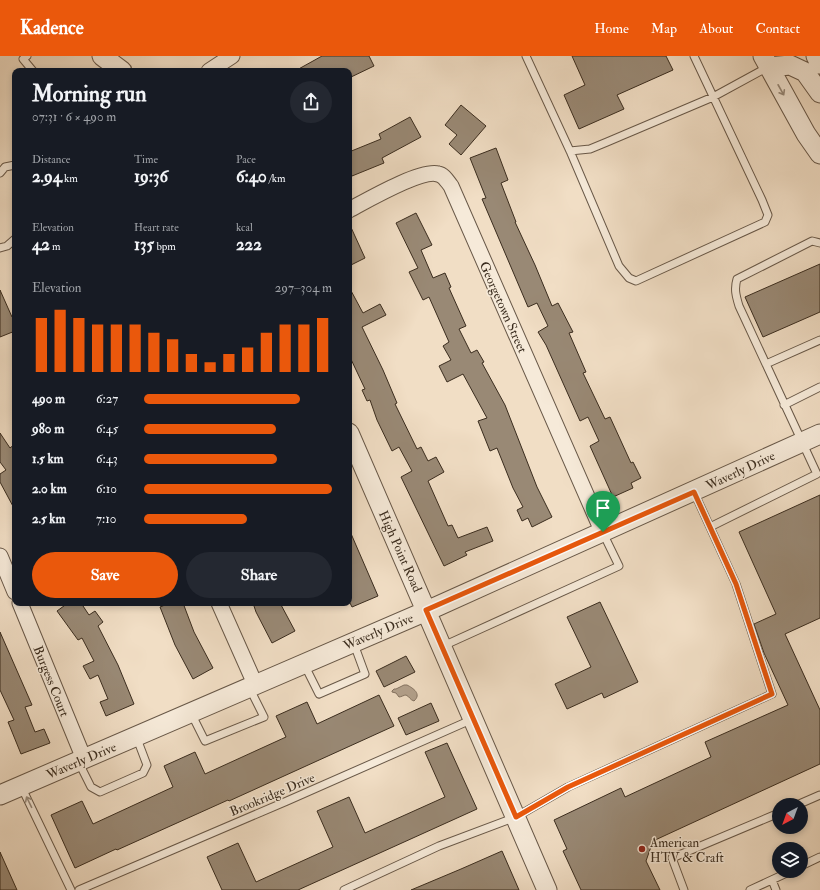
<!DOCTYPE html>
<meta charset="utf-8">
<style>
:root{--surface:#171b24;--page:#242831;--text:#f1f3f6;--muted:#9ea1a6;--accent:#ea580c}
body{margin:0;font-family:"IM FELL Double Pica",serif;background:var(--page);color:var(--text);height:100vh;display:flex;flex-direction:column;font-size:15px;white-space:nowrap}
*{box-sizing:border-box;margin:0}
p{font-size:13px;color:var(--muted)}
.icon{flex:none;width:22px;height:22px;fill:none;stroke:currentColor;stroke-width:2;stroke-linecap:round;stroke-linejoin:round}
.map{position:relative;flex:1;overflow:hidden}
.drawer{position:absolute;left:12px;top:12px;width:340px;height:538px;display:flex;flex-direction:column;background:var(--surface);border-radius:8px;box-shadow:0 2px 6px #0003}
.drawer>*{flex:none}
.needle{width:26px;rotate:221deg}
.controls{position:absolute;left:772px;top:742px;display:grid;gap:8px}
.controls a{display:grid;place-items:center;width:36px;height:36px;border-radius:50%;background:var(--surface);box-shadow:0 2px 6px #0003;font-size:20px}
.pin{position:absolute;display:grid;place-items:center;width:34px;height:34px;color:#fff;margin:-41px -17px;border-radius:50% 50% 50% 0;rotate:-45deg;box-shadow:0 0 4px #0007}
.pin .icon{rotate:45deg}
.round{display:grid;place-items:center;flex:none;width:42px;height:42px;border-radius:21px;background:var(--page)}
.headline{display:flex;align-items:center;justify-content:space-between;height:68px;padding:0 20px}
h1{font-size:22px;font-weight:700;line-height:30px}
.figures{display:grid;grid-template-columns:repeat(3,1fr);gap:6px;height:68px;padding:4px 20px}
.figures div{display:grid;align-content:center}
.figures b{font-size:17px;font-weight:700}
.figures small{font-size:11px;font-weight:400}
.figures p{font-size:11px}
.chart{height:112px;padding:8px 20px}
.chart p{display:flex;justify-content:space-between}
.chart svg{width:100%;height:72px;margin-top:4px;stroke:var(--accent);stroke-width:6}
.primary-button{display:flex;gap:8px;margin-top:auto;padding:8px 20px}
.primary-button a{flex:1;height:46px;border-radius:24px;background:var(--accent);color:#fff;font-size:16px;font-weight:700;line-height:46px;text-align:center}
.primary-button a+a{background:var(--page);color:var(--text)}
ul{padding:0 20px;list-style:none;font-size:13px}
li{display:grid;grid-template-columns:64px 48px 1fr;align-items:center;height:30px}
li i{height:10px;border-radius:5px;background:var(--accent)}
header{display:flex;align-items:center;gap:24px;box-sizing:border-box;height:56px;padding:0 20px;background:var(--accent);color:#fff}
header strong{font-size:19px}
nav{display:flex;gap:22px;margin-inline-start:auto;font-size:14px}
.map>svg:first-child{display:block}
.water{fill:#b3a18c;stroke:#837260}
.building{fill:#998975;stroke:#3a2c1e}
.lines{fill:none;stroke-linecap:round;stroke-linejoin:round}
.service-casing{stroke:#685848;stroke-width:9}
.minor-casing{stroke:#685848;stroke-width:17}
.tertiary-casing{stroke:#685848;stroke-width:21}
.service{stroke:#f6ead9;stroke-width:7}
.minor{stroke:#f6ead9;stroke-width:15}
.tertiary{stroke:#f6ead9;stroke-width:19}
.oneway{stroke:#988b7c}
.route-casing{stroke:#fff;stroke-width:8}
.route{stroke:#ea580c;stroke-width:5}
.poi-dot{fill:#8f2418;stroke:#f6ead9;stroke-width:1.5}
.labels{text-anchor:middle;stroke-width:3;stroke-linejoin:round;paint-order:stroke}
.street-label{font-size:13px;fill:#3a2c1e;stroke:#f6ead9}
.poi-label{font-size:13px;fill:#3a2c1e;stroke:#f6ead9;text-anchor:start}
</style>
<header>
<strong>Kadence</strong>
<nav><a>Home</a><a>Map</a><a>About</a><a>Contact</a></nav>
</header>
<div class="map">
<svg width="820" height="834" viewBox="0 0 820 834">
<rect width="100%" height="100%" fill="#f1dec5"/>
<filter id="stains"><feTurbulence type="fractalNoise" baseFrequency=".005" numOctaves="4"/><feColorMatrix values="0 0 0 0 .2 0 0 0 0 .09 0 0 0 0 .02 0 0 0 .5 -.17"/></filter>
<radialGradient id="worn" r=".72"><stop offset=".6" stop-color="#630" stop-opacity="0"/><stop offset="1" stop-color="#630" stop-opacity=".3"/></radialGradient>
<path class="water" d="M404 629H407C413 632 422 638 414 645 410 644 409 640 406 639 404 639 401 641 399 641L396 637 392 636V635L394 633H396Z"/>
<path class="building" d="M322 0H369L374 10 349 22V15H295Z
M572 0H666L673 14 617 39 624 53 579 73 564 39 585 29Z
M461 49 486 70 461 99 449 88 457 79 445 69Z
M410 61 421 81 382 102 384 107 352 120 349 111V96L381 83 379 78Z
M496 92 508 124 501 127 516 166H515L535 209 552 250 558 247 573 276 569 277 586 316 583 317 605 363 610 361 631 407 633 406 641 422 631 427 633 432 613 441 590 390 599 385 588 361 580 365 546 289 538 276 548 270 537 247 528 251 482 143 486 142 470 102Z
M416 157 432 189 421 194 433 222 445 217 451 231 449 232 466 270 459 273 471 297 477 294 484 306 482 307 505 349 537 431 552 461 532 471 528 462 522 465 517 454 523 451 513 432 497 392 490 395 478 365 487 362 463 318 447 326 439 310 451 304 443 290 449 286 429 241 423 244 409 216 418 212 396 167Z
M349 167 365 202 349 210Z
M820 208V256L763 281 745 241Z
M349 231 363 257 380 248 386 259 362 271 383 314 397 347 395 348 417 393 421 391 428 405 436 401 444 416 428 425 448 470 452 469 458 482 487 471 493 485 465 496 467 499 444 510 401 421 412 415 399 391 392 395 377 364 370 344 367 345 362 334 365 333 349 299Z
M0 234 12 261 15 260V275L0 281Z
M0 377 10 392 15 388V454L0 426V418L6 414 0 406Z
M820 439V562L785 578 820 654V708L653 785 646 805 660 834H581L563 795 567 793 554 764 621 732 625 741 711 701 705 686 788 649 764 597 754 568 776 558 739 476Z
M349 473 378 540 352 551 349 545Z
M600 546 638 626 604 642 602 637 567 653 555 628 591 611 567 561Z
M68 547H81L89 559 95 555 103 566 98 570 118 609 134 648 106 660 100 646 108 643 98 619 90 623 83 610 94 605 82 582 78 584 57 555Z
M170 547H183L194 576 213 612 193 623 175 589 160 551Z
M253 547H280L295 575 272 587 256 556Z
M0 576 32 649 25 651 35 676 44 673 50 687 21 698 8 666 14 664 0 634Z
M406 600 415 616 384 631 376 615Z
M379 639 394 670 229 745 228 744 117 794 116 793 75 812 51 759 82 745 93 768 173 731 164 710 195 696 205 718 286 681 276 660 307 646 317 668Z
M431 647 439 665 406 679 398 662Z
M447 687 477 753 298 834H222L207 801 238 787 256 826 333 791 317 755 349 741 365 777 445 741 425 696Z
M502 795 519 834H411L461 813Z
M0 796 17 834H0Z"/>
<g class="lines">
<g class="service-casing">
<path id="service" d="M27 0 23 3 33 15
M526 0 570 95 619 210 629 222 636 225 765 166 768 159 762 144 694 0
M570 95 590 93 607 86 713 41 768 11
M0 117 5 111 15 109
M0 192 7 190 15 183
M766 308 820 284
M784 349 820 331
M710 471 817 418 739 250C736 240 734 233 737 223L812 185 820 187
M443 590 619 510 603 477
M304 608 319 638 365 618 354 588
M191 657 205 685 264 661 249 631
M78 705 91 731 100 736 143 717 147 709 136 680
M21 730 71 834
M797 749 820 739
M801 810 820 801
M772 824 776 834
M79 834 287 745 473 663
M344 834 439 790 516 761 568 731 772 638 736 528 694 436
M684 834 672 802 779 757
M750 834 791 815"/>
</g>
<g class="minor-casing">
<path id="minor" d="M209 15 232 0
M349 154C366 145 421 113 438 118 444 119 447 125 451 130L603 477
M0 500 15 536
M20 547 84 703
M219 547 255 628"/>
</g>
<g class="tertiary-casing">
<path id="tertiary" d="M102 0 122 15
M763 0 806 78 820 98
M816 0 820 8
M769 11 790 9 805 16 820 37
M349 377 547 834
M0 739 438 550 820 378"/>
</g>
<use href="#service" class="service"/>
<use href="#minor" class="minor"/>
<use href="#tertiary" class="tertiary"/>
</g>
<defs><path id="oneway-shaft" d="M-6 0H5M1.5-3L5.5 0L1.5 3" fill="none" stroke-width="1.6" stroke-linecap="round" stroke-linejoin="round"/></defs>
<g class="oneway">
<use href="#oneway-shaft" transform="translate(781 34) rotate(61)"/>
<use href="#oneway-shaft" transform="translate(29 746) rotate(-116)"/>
</g>
<g class="lines">
<g class="route-casing">
<path id="route" d="M694 436 736 528 772 638 568 731 516 761 426 554Z"/>
</g>
<use href="#route" class="route"/>
</g>
<circle class="poi-dot" cx="642" cy="793" r="4"/>
<g class="labels">
<g class="street-label">
<text transform="translate(504 251) rotate(66)" y="5">Georgetown Street</text>
<text transform="translate(740 414) rotate(-25)" y="5">Waverly Drive</text>
<text transform="translate(401 495) rotate(66)" y="5">High Point Road</text>
<text transform="translate(378 575) rotate(-23)" y="5">Waverly Drive</text>
<text transform="translate(52 625) rotate(68)" y="5">Burgess Court</text>
<text transform="translate(81 704) rotate(-23)" y="5">Waverly Drive</text>
<text transform="translate(272 738) rotate(-23)" y="5">Brookridge Drive</text>
</g>
<g class="poi-label">
<text x="650" y="791">American<tspan x="650" dy="15">HTV &amp; Craft</tspan></text>
</g>
</g>
<rect width="100%" height="100%" filter="url(#stains)"/>
<rect width="100%" height="100%" fill="url(#worn)"/>
</svg>
<div class="controls">
<a><svg class="needle" viewBox="-14 -14 28 28"><path d="M0-13l5 13h-10z" fill="#e53935"/><path d="M0 13l5-13h-10z" fill="#9ea1a6"/></svg></a>
<a><svg class="icon" aria-label="layers" viewBox="0 0 24 24"><path d="M12 4l9 5-9 5-9-5zM3 14l9 5 9-5"/></svg></a>
</div>
<div class="pin" style="left:603px;top:476px;background:#1e9e55"><svg class="icon" aria-label="arrive" viewBox="0 0 24 24"><path d="M6 21V4h12l-3 4 3 4H6"/></svg></div>
<section class="drawer">
<div class="headline"><div><h1>Morning run</h1><p>07:31 · 6 × 490 m</p></div><a class="round"><svg class="icon" aria-label="share" viewBox="0 0 24 24"><path d="M12 15V3M7 8l5-5 5 5M5 13v7h14v-7"/></svg></a></div>
<div class="figures">
<div><p>Distance</p><b>2.94<small> km</small></b></div>
<div><p>Time</p><b>19:36</b></div>
<div><p>Pace</p><b>6:40<small> /km</small></b></div>
</div>
<div class="figures">
<div><p>Elevation</p><b>42<small> m</small></b></div>
<div><p>Heart rate</p><b>135<small> bpm</small></b></div>
<div><p>kcal</p><b>222</b></div>
</div>
<div class="chart"><p><span>Elevation</span>297–304 m</p>
<svg viewBox="0 0 160 44" preserveAspectRatio="none"><path d="M5 44V11M15 44V6M25 44V11M35 44V15M45 44V15M55 44V15M65 44V20M75 44V24M85 44V33M95 44V38M105 44V33M115 44V29M125 44V20M135 44V15M145 44V15M155 44V11"/></svg>
</div>
<ul>
<li><b>490 m</b>6:27<i style="width:83%"></i></li>
<li><b>980 m</b>6:45<i style="width:70%"></i></li>
<li><b>1.5 km</b>6:43<i style="width:71%"></i></li>
<li><b>2.0 km</b>6:10<i style="width:100%"></i></li>
<li><b>2.5 km</b>7:10<i style="width:55%"></i></li>
</ul>
<div class="primary-button"><a>Save</a><a>Share</a></div>
</section>
</div>
